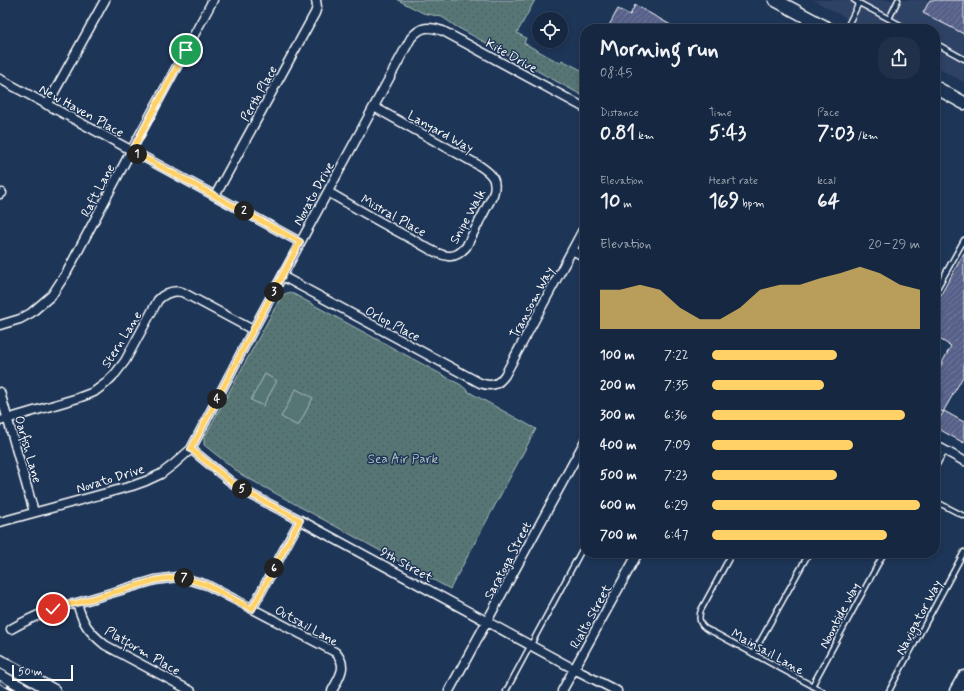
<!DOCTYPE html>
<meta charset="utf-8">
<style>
:root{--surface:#162841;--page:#1f3048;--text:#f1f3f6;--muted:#9ea6b1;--line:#35445a;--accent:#ffd166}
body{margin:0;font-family:Mynerve,sans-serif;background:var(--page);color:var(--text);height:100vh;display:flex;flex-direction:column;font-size:15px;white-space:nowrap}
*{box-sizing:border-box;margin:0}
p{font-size:13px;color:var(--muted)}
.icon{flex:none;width:22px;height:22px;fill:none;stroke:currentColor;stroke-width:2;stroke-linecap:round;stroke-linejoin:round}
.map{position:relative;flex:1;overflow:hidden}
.sheet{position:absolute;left:580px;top:24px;width:360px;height:534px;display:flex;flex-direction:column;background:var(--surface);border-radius:16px;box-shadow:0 2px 6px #0003,0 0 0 1px var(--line)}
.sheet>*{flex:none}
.fabs{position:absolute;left:532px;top:12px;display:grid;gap:8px}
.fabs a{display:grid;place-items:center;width:36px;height:36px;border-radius:50%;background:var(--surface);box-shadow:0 2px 6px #0003,0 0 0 1px var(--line);font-size:20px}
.scale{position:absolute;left:12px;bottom:10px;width:61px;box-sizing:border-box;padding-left:4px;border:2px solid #fff;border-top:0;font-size:11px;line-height:14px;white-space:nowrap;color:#fff;-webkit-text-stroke:3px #1d3557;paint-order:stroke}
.pin{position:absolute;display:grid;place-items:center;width:34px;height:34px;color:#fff;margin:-17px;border:2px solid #fff;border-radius:50%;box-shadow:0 1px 4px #0007}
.km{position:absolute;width:20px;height:20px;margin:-10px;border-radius:50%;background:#222;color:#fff;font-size:11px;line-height:20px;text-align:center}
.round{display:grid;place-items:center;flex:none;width:42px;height:42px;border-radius:16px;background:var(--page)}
.overview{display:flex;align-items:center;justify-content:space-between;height:68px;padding:0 20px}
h1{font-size:22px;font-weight:800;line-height:30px}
.stats{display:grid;grid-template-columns:repeat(3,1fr);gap:6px;height:68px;padding:4px 20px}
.stats div{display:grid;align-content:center}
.stats b{font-size:20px;font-weight:800}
.stats small{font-size:11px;font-weight:400}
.stats p{font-size:11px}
.chart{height:112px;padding:8px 20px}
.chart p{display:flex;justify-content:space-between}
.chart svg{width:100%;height:72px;margin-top:4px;fill:var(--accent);opacity:.7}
ul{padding:0 20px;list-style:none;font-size:13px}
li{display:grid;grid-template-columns:64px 48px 1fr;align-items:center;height:30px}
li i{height:10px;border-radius:5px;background:var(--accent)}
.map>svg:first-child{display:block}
.built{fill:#2e4266}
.park{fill:url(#park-dots);stroke:#aababa}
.pitch{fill:#567675;stroke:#aababa}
.building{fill:url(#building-hatch);stroke:#fff}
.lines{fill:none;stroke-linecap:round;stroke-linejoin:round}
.service-casing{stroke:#fff;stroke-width:7}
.minor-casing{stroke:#fff;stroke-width:11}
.secondary-casing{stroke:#fff;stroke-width:15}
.service{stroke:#1d3557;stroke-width:4}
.minor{stroke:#1d3557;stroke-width:8}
.secondary{stroke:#1d3557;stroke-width:12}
.rail-casing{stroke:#fff;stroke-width:4}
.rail{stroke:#1d3557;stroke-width:2.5;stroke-dasharray:8;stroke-linecap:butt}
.route-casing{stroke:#fff;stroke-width:8}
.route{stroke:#ffd166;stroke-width:5}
.labels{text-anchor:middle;stroke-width:3;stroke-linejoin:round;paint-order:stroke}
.street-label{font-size:13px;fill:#fff;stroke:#1d3557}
.park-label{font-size:13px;fill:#b3c1c1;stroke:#1d3557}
</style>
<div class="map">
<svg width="964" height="691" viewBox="0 0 964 691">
<defs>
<pattern id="park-dots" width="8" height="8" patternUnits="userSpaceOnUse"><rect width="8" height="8" fill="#567675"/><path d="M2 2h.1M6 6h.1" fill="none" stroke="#505f5e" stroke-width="1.8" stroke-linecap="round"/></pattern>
<pattern id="building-hatch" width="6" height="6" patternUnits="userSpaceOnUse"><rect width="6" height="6" fill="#576189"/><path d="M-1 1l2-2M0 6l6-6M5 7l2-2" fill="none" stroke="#70799b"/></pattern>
</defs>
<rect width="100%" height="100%" fill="#1d3557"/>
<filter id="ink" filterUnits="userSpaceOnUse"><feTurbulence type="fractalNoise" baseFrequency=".025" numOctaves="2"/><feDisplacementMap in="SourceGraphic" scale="8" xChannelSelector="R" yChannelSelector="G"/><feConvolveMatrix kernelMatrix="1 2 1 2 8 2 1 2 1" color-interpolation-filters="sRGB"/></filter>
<g filter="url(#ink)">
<path class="built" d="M813 0H964V82L935 67V29H866Z"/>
<path class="park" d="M398 0H535L517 33 526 38 524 43 560 63 562 60 585 72V97L455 26 448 21 442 17 423 13Z
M290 292 461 385 469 392 536 429 450 589 242 475 204 445V438L282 295Z"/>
<path class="pitch" d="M265 374 277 381 263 406 251 400Z
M296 389 313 398 298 426 281 417Z"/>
<path class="building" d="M930 0H964V34L923 13Z
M635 5 678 29H607L618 9 630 15Z
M964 253V375L943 412 935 408V376L951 346 936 337 941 327 935 324V305Z
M944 411 964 422V443L935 427Z"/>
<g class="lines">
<g class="service-casing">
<path id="service" d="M854 0 859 3
M889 19 898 0
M846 29 859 3 908 29
M935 43 964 59
M935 292 964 240
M935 468 945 450
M935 501 964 516
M732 553 701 610C697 621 701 628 713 632L822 691
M753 654 809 553
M812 686 884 553
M506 691 585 544
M889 691 964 552"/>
</g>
<g class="minor-casing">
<path id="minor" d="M0 79 300 242
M47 105 105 0
M328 192C357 209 387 226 417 242 426 247 437 255 448 256 456 257 461 252 466 247L493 195C498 180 492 174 480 166L374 107
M0 194 2 193
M215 196 315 13 317 7 316 0
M572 250 585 257
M282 276 480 383C492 387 498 385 505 375L585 226
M0 325 20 319 31 313 52 295 67 272 131 151 213 0
M0 392 34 512
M0 421 78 398 94 392 106 383 115 374 125 361 158 300C165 293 173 290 182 292L253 330
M935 445 964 461
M191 449 231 482 246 492 300 520 574 669 617 691
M0 522 132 486 146 481 161 474 174 464 191 449 253 330 411 38C421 26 429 26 443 31L585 108
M77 603C83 624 88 631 105 645L191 691
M252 609 300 520
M11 629C32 617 53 607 77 603L155 580 177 577 184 578 207 585 335 652C349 666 339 677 332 691
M449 691 585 441
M562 691 638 553"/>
</g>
<g class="secondary-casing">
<path id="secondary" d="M775 0 829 29
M935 87 964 103
M0 661 54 691
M956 691 964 677"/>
</g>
<use href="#service" class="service"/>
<use href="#minor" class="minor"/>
<use href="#secondary" class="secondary"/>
<g class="rail-casing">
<path id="rail" d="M0 682 16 691"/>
</g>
<use href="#rail" class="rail"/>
</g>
</g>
<g class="lines" filter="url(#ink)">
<g class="route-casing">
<path id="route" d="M53 609 64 605 77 603 156 580 177 577 184 578 207 585 252 609 300 520 246 492 231 482 191 449 253 330 300 242 132 151 186 50"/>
</g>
<use href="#route" class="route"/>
</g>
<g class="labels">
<g class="street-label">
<text transform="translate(512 55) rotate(29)" y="5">Kite Drive</text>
<text transform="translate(258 93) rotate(-61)" y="5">Perth Place</text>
<text transform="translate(82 110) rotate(29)" y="5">New Haven Place</text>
<text transform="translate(441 131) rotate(29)" y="5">Lanyard Way</text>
<text transform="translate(97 190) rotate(-62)" y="5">Raft Lane</text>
<text transform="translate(313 193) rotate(-61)" y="5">Novato Drive</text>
<text transform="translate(394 215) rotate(29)" y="5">Mistral Place</text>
<text transform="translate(467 216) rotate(-61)" y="5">Snipe Walk</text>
<text transform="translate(531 302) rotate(-62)" y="5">Transom Way</text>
<text transform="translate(393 323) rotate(28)" y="5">Orlop Place</text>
<text transform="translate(121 339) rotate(-58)" y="5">Stern Lane</text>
<text transform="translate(29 449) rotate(74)" y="5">Oarfish Lane</text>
<text transform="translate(110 478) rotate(-17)" y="5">Novato Drive</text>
<text transform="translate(507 560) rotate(-62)" y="5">Saratoga Street</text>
<text transform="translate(407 564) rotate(29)" y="5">9th Street</text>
<text transform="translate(839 615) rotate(-62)" y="5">Noontide Way</text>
<text transform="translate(590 616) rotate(-61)" y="5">Rialto Street</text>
<text transform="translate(918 617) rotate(-62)" y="5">Navigator Way</text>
<text transform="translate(307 625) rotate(29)" y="5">Outsail Lane</text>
<text transform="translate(143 650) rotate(30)" y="5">Platform Place</text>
<text transform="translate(768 651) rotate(29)" y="5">Mainsail Lane</text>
</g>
<g class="park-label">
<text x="403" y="463">Sea Air Park</text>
</g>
</g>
</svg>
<div class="fabs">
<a><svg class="icon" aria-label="locate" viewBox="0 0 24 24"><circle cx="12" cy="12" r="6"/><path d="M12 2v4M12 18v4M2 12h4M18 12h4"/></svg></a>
</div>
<div class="scale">50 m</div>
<div class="pin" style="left:186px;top:50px;background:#1e9e55"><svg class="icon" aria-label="arrive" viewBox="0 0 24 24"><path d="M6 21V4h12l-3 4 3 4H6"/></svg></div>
<div class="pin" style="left:53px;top:609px;background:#d93025"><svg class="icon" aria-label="check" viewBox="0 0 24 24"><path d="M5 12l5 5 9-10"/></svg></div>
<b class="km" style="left:137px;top:154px">1</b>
<b class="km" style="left:244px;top:211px">2</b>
<b class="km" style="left:274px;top:292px">3</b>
<b class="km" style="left:217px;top:399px">4</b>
<b class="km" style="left:242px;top:489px">5</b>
<b class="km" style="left:274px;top:568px">6</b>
<b class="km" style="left:184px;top:578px">7</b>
<section class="sheet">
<div class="overview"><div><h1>Morning run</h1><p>08:45</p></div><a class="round"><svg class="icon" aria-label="share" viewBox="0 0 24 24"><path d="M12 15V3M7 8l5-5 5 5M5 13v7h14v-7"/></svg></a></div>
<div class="stats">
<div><p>Distance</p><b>0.81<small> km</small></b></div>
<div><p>Time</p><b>5:43</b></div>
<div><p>Pace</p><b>7:03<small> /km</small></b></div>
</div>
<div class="stats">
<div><p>Elevation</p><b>10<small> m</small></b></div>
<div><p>Heart rate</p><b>169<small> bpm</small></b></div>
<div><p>kcal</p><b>64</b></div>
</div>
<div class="chart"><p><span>Elevation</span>20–29 m</p>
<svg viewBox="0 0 160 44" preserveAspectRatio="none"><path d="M0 44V20L10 20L20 17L30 20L40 31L50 38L60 38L70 31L80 20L90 17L100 17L110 13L120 10L130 6L140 10L150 17L160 20V44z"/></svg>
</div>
<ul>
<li><b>100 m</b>7:22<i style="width:60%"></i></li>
<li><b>200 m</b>7:35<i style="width:54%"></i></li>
<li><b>300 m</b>6:36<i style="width:93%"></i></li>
<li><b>400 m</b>7:09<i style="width:68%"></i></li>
<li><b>500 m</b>7:23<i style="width:60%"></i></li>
<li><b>600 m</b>6:29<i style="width:100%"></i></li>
<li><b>700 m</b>6:47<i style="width:84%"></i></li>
</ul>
</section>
</div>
